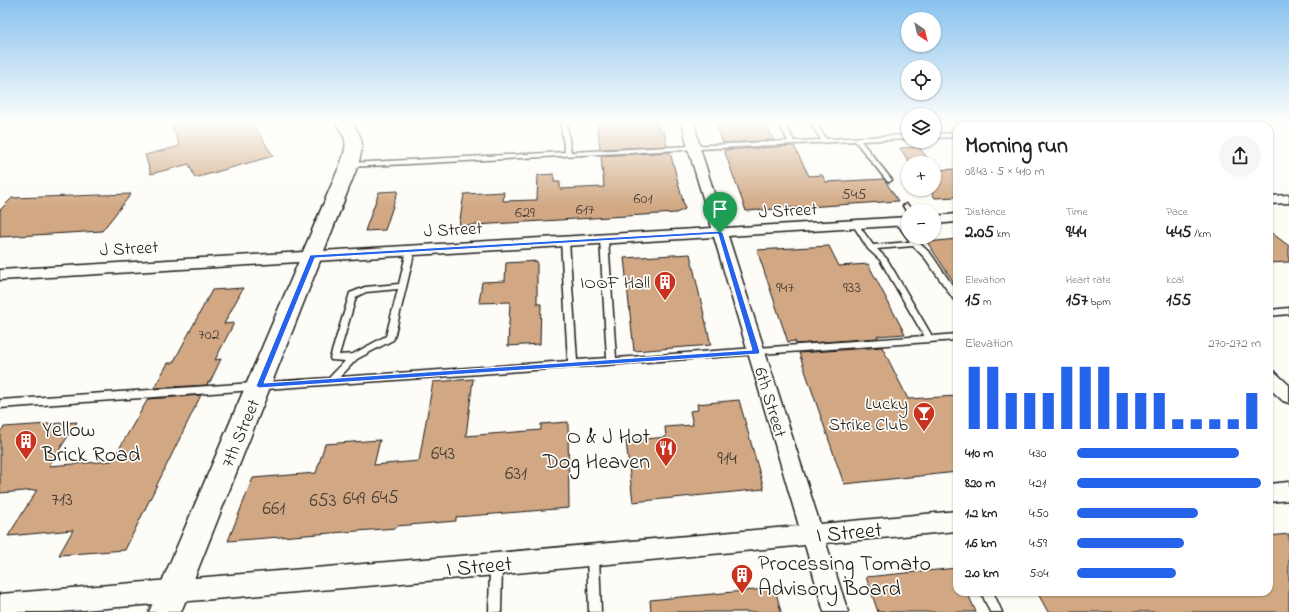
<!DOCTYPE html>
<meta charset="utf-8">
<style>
:root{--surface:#fff;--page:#f6f6f6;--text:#222;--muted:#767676;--accent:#2563eb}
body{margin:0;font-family:"Indie Flower",sans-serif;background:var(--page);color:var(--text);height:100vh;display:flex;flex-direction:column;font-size:15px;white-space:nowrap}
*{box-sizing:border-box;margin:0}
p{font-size:13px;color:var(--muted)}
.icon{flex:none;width:22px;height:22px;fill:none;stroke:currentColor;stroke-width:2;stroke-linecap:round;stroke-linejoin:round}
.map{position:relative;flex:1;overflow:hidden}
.drawer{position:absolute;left:953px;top:122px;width:320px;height:474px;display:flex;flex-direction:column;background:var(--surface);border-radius:12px;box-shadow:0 1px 3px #0004}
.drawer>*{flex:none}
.needle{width:26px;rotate:145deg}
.controls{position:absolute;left:901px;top:12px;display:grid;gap:8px}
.controls a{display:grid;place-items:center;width:40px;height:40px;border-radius:50%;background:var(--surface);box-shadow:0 1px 3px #0004;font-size:20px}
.pin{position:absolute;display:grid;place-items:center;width:34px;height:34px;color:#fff;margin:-41px -17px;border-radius:50% 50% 50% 0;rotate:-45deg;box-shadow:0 0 4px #0007}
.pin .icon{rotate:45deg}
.round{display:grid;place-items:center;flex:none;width:42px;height:42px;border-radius:21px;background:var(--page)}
.headline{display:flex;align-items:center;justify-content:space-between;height:68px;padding:0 12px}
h1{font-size:22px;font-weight:800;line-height:30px}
.metrics{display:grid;grid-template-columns:repeat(3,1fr);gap:6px;height:68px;padding:4px 12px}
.metrics div{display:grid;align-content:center}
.metrics b{font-size:17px;font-weight:800}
.metrics small{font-size:11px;font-weight:400}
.metrics p{font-size:11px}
.chart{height:112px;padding:8px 12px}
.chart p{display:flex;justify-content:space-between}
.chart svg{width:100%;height:72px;margin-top:4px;stroke:var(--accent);stroke-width:6}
ul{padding:0 12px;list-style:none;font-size:13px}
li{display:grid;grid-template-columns:64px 48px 1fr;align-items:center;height:30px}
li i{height:10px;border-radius:5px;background:var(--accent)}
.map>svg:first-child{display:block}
.building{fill:#d1a883;stroke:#1c1c1c}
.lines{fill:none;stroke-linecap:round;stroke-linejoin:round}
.lane-casing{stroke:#1c1c1c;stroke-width:3}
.street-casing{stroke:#1c1c1c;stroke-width:3}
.secondary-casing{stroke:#1c1c1c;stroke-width:3}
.lane{fill:#fdfcf7;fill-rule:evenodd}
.street{fill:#fdfcf7;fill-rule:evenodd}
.secondary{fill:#fdfcf7;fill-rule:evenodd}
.route{fill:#2563eb;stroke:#fff;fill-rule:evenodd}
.labels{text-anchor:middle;stroke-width:3.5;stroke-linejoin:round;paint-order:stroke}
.number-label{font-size:16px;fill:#493f36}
.street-label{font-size:18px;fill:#1c1c1c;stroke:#fdfcf7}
.poi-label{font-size:18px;fill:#1c1c1c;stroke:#fdfcf7;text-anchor:end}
.near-number-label{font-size:19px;fill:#493f36}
.near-poi-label{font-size:22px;fill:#1c1c1c;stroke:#fdfcf7;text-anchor:start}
.near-street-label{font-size:22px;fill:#1c1c1c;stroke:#fdfcf7}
</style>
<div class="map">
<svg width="1289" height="612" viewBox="0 0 1289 612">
<rect width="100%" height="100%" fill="#fdfcf7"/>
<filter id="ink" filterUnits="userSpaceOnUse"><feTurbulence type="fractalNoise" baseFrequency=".025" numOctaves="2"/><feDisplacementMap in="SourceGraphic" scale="8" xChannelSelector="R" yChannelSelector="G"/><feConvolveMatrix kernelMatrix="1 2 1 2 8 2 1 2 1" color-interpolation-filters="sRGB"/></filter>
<g filter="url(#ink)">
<path class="building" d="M170 122H252L273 156 195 178 189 164 151 174 145 155 180 146Z
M597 122H657L660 132H664L667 146 600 149Z
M715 122H765L774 140 723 143Z
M794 146 809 176 822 175 826 182 884 179 898 201 746 211 724 150Z
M919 147 931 163H910L900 148Z
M670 152 685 209 676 213 459 226 464 194 504 192 503 201 537 200 538 175 554 174V182H560V189L604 187 601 156Z
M934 168 936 170 957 169V197L935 198 929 189H934Z
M398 191 385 230 365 231 379 192Z
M131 194 102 231 0 237V210L12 198Z
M1269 231 1289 246V262L1269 263Z
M957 239V287L927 242Z
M829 246 839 266 868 264 905 334 877 336 878 338 796 344 795 341 788 342 757 250Z
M690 254 711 345 634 351 624 258Z
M537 261V304H541L540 344 508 346 510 302 479 303 482 282 505 281 506 263Z
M243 288 224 324 234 323 215 360 221 359 210 382H208L207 385 154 388 168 363H173L212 290Z
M882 347 908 399 957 396V472L844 484 799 353Z
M473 379 466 436 541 430V424L568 422 569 508 456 517V521L397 526 396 528 228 541 253 478 316 473 325 444 380 440 374 465 419 461 433 382Z
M201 395 125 550 59 555 73 530 8 536 37 490 0 493V432L4 427 77 422 49 466 112 461 148 399Z
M739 400 764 489 633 502 626 441 666 437 665 427 693 425 690 411 698 410 697 404Z
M1289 534V612H1048L1037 592H1269V536Z
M957 568V592H967L976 612H878L866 577Z
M775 588 781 612H651L650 600Z"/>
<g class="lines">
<g class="lane-casing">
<path id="lane" d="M566 122H572L567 126 571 152 788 141 778 122H784L794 141 821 140 810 122H816L826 139 908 135V139L861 141 892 180 889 182 887 181 855 141 349 167 346 165 349 163 565 152 561 126Z
M1190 122H1225L1222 124 1173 126H1134L1137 124Z
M957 133V137L934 138V134Z
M906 204 908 205 912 211H908V213L907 212 903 206Z
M899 220 901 221 908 230V237H913L931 254 957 292V301L954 300 925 258 913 246 877 249 887 259 932 336 957 334V340L0 408V400L329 378 345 361 331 360 330 358 350 293 365 287 399 284 407 250 411 248 415 250 394 338 393 340 357 359 340 377 568 361 561 241 565 239 569 241 577 360 607 358 600 239 604 237 608 239 616 358 924 336 880 260 868 249 853 225 854 224H858L873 245 910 242 896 222ZM398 289 386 336 353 354 339 355 356 297 366 292Z
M1289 308V314L1269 316V310Z
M593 550 597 551 599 555 601 612H589L587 555 589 551Z
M496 560 500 561 502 565 501 612H489L490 565 492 561Z
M981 592H993L1002 612H990Z"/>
</g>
<g class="street-casing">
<path id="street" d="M682 122H694L700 148 725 228 908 217V225L728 236 820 524 957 511V531L826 543 848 612H824L805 545 496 575 60 612H0V594L496 553 799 526 714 237 0 280V270L712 228 688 148Z
M1001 122H1013L1017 126H1005Z
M1289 195V203L1269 204V196Z
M957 214V222L934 224V216Z
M1269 370 1275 372 1289 385V403L1283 401 1269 388Z
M1289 482V500L1269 502V484Z"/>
</g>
<g class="secondary-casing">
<path id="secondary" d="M335 122H351C364 139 364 144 358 165L181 612H149L340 165C348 144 348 140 335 122Z"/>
</g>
<use href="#lane" class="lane"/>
<use href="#street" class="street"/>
<use href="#secondary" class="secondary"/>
</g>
</g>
<linearGradient id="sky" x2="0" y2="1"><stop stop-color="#87c2ee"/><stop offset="0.59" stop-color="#fefefb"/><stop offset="1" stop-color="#fefefb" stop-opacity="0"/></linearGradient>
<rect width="1289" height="207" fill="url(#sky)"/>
<path class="route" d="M720 231 723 233 760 352 759 354 259 388 256 386 310 255ZM718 234 752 350 264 383 315 258Z"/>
<defs>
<g id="building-pin" transform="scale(1.15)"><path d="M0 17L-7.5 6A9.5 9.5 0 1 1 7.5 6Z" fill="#c8321e" stroke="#fdfcf7"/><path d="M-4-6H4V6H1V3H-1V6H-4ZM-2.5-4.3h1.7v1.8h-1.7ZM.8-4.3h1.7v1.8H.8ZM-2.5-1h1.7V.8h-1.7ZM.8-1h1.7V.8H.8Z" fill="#fff"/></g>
<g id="bar-pin" transform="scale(1.15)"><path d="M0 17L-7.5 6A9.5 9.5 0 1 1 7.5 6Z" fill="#c8321e" stroke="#fdfcf7"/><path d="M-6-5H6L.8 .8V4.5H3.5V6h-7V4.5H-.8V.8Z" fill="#fff"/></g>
<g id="restaurant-pin" transform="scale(1.15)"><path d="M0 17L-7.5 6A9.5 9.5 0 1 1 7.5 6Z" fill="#c8321e" stroke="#fdfcf7"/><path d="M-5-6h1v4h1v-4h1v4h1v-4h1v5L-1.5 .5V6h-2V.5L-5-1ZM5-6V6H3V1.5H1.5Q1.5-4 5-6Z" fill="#fff"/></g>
</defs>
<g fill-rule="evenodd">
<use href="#building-pin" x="665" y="282"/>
<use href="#bar-pin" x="924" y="413"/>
<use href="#building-pin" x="26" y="441"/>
<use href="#restaurant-pin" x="666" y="448"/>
<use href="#building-pin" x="742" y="575"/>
</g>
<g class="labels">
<g class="number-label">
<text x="854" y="199">545</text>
<text x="643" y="203">601</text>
<text x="585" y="214">617</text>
<text x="525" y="217">629</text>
<text x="785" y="292">947</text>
<text x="852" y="292">933</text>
<text x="209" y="339">702</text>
</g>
<g class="street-label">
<text transform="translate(788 210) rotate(-3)" y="6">J Street</text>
<text transform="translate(453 229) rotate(-3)" y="6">J Street</text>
<text transform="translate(129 248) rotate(-3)" y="6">J Street</text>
<text transform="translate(771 402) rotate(73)" y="6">6th Street</text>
<text transform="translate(240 433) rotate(-67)" y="6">7th Street</text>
</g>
<g class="poi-label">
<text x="650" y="288">IOOF Hall</text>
<text x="908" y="409">Lucky<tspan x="908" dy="21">Strike Club</tspan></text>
</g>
<g class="near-number-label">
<text x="443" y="459">643</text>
<text x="727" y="464">914</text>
<text x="516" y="479">631</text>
<text x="385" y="503">645</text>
<text x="354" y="504">649</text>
<text x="62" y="505">713</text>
<text x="323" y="506">653</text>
<text x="274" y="514">661</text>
</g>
<g class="near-poi-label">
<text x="42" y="436">Yellow<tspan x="42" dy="25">Brick Road</tspan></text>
<text x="650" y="443" text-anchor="end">O &amp; J Hot<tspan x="650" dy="25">Dog Heaven</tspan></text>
<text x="758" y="570">Processing Tomato<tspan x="758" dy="25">Advisory Board</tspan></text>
</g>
<g class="near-street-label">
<text transform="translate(849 531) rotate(-5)" y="8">I Street</text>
<text transform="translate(479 565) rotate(-5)" y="8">I Street</text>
</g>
</g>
</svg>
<div class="controls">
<a><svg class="needle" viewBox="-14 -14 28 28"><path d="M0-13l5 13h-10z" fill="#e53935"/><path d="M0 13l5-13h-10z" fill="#767676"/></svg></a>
<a><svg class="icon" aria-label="locate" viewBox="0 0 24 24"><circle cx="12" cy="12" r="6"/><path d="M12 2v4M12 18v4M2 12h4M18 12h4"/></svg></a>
<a><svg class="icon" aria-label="layers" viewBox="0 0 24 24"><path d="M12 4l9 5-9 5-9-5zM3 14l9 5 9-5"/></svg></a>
<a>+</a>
<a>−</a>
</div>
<div class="pin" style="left:720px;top:233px;background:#1e9e55"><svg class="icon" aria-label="arrive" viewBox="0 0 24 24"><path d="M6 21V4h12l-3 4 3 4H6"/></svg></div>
<section class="drawer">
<div class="headline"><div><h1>Morning run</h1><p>08:43 · 5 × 410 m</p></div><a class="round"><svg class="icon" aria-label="share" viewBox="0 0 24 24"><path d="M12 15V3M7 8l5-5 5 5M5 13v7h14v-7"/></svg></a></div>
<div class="metrics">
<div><p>Distance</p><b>2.05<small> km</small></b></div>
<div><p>Time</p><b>9:44</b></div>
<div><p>Pace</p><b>4:45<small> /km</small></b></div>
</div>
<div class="metrics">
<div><p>Elevation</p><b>15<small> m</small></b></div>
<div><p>Heart rate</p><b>157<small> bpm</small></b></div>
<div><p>kcal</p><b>155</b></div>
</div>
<div class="chart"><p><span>Elevation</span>270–272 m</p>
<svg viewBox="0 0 160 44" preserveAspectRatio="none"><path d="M5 44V6M15 44V6M25 44V22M35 44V22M45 44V22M55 44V6M65 44V6M75 44V6M85 44V22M95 44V22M105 44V22M115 44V38M125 44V38M135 44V38M145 44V38M155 44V22"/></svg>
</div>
<ul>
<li><b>410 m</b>4:30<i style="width:88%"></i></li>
<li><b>820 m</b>4:21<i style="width:100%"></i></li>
<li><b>1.2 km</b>4:50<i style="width:66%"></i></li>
<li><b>1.6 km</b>4:59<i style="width:58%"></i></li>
<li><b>2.0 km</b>5:04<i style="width:54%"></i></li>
</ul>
</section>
</div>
